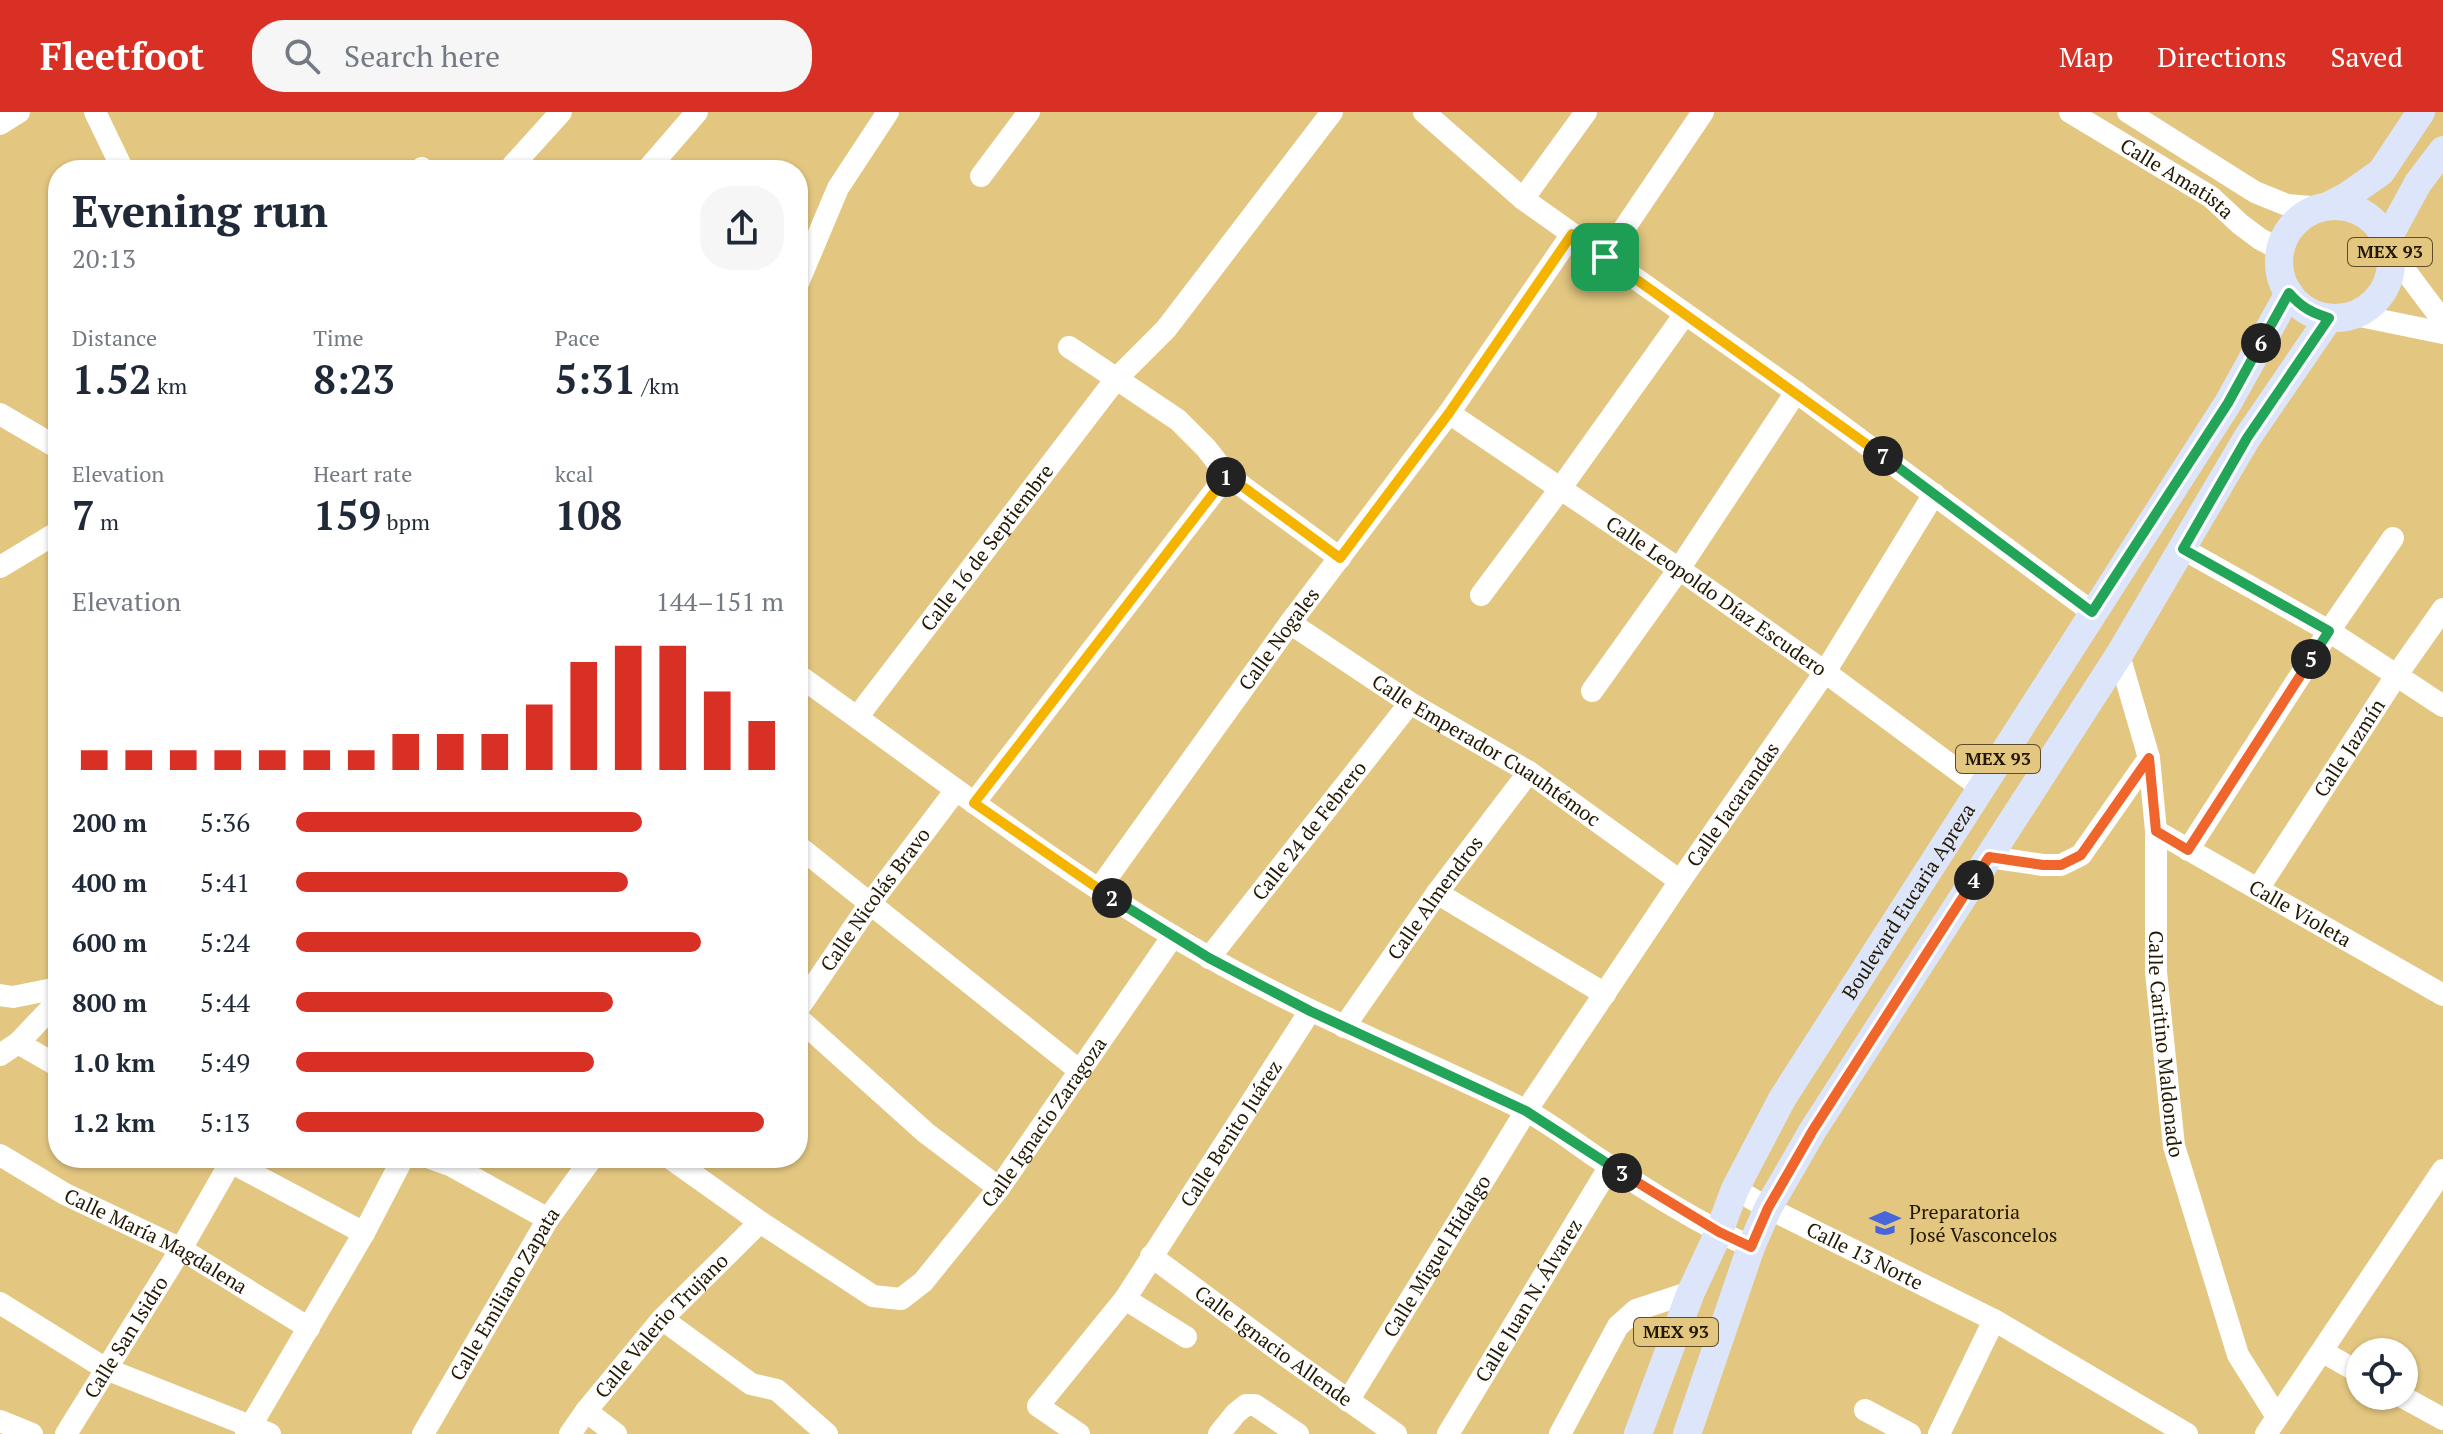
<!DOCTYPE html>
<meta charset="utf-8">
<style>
:root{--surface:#fff;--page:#f6f6f7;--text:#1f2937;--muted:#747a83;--accent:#d93025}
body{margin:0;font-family:"PT Serif",serif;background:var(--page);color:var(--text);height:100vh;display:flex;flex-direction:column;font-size:30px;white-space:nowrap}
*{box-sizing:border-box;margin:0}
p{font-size:26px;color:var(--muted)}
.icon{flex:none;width:44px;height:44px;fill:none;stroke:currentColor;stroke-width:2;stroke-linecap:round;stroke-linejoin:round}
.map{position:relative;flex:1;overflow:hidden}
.sheet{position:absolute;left:48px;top:48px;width:760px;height:1008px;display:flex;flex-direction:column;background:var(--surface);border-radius:32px;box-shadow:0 2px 6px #0004}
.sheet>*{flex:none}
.controls{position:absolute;left:2346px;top:1226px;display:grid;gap:16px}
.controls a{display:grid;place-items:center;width:72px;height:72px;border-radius:50%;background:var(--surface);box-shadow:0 2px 6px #0004;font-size:40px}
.pin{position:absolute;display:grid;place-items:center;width:68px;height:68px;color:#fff;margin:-34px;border-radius:16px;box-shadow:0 4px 12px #0006}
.km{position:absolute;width:40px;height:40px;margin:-20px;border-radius:50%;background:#222;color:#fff;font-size:22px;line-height:40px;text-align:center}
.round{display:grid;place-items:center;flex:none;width:84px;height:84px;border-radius:32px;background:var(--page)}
.overview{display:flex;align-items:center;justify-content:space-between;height:136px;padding:0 24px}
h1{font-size:44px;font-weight:600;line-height:60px}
.figures{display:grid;grid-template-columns:repeat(3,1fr);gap:12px;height:136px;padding:8px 24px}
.figures div{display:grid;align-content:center}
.figures b{font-size:40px;font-weight:600}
.figures small{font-size:22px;font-weight:400}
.figures p{font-size:22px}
.chart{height:224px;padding:16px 24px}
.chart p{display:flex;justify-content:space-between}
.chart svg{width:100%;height:144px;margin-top:8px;stroke:var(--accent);stroke-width:6}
ul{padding:0 24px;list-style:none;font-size:26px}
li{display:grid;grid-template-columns:128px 96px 1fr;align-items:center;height:60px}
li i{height:20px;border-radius:10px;background:var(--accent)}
header{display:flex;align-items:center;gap:48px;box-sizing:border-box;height:112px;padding:0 40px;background:var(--accent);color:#fff}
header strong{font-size:38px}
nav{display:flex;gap:44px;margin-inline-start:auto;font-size:28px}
.search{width:560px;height:72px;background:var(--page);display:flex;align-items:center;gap:20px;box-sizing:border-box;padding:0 28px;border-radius:32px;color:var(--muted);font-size:30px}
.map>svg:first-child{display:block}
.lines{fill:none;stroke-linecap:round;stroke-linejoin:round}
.minor{stroke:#fff;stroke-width:22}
.major{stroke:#dde5fb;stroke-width:28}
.split-1-casing{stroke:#fff;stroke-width:16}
.split-2-casing{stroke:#fff;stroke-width:16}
.split-3-casing{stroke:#fff;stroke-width:16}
.split-4-casing{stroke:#fff;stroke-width:16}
.split-5-casing{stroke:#fff;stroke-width:16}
.split-6-casing{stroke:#fff;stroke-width:16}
.split-7-casing{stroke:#fff;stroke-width:16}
.split-8-casing{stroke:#fff;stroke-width:16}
.split-1{stroke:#f5b400;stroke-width:10}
.split-2{stroke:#f5b400;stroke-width:10}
.split-3{stroke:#22a559;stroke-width:10}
.split-4{stroke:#f0652b;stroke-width:10}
.split-5{stroke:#f0652b;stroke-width:10}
.split-6{stroke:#22a559;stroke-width:10}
.split-7{stroke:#22a559;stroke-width:10}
.split-8{stroke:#f5b400;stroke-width:10}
.labels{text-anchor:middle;stroke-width:7;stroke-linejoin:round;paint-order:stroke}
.shield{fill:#e3c781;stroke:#5d4c27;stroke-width:2}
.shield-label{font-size:18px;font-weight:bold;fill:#231800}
.street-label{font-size:20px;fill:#231800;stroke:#e3c781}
.poi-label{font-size:20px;fill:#231800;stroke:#e3c781;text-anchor:start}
</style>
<header>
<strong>Fleetfoot</strong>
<div class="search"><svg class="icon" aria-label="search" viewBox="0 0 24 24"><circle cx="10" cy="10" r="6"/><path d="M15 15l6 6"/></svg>Search here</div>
<nav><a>Map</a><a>Directions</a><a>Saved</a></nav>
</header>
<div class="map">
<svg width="2443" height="1322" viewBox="0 0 2443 1322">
<rect width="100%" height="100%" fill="#e3c781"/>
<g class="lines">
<g class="minor">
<path d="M95 0 123 58"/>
<path d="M1424 0 1523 87 1796 280 2092 500"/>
<path id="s1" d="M2070 0 2211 85 2240 112 2260 127 2281 138"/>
<path d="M2128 0 2255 80 2287 93 2322 96"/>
<path d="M0 12 19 0"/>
<path d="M513 53 561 0"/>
<path d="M421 58 422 56"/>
<path d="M647 58 697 0"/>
<path d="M981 64 1029 0"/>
<path d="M1523 87 1586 0"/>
<path d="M2389 137 2443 209"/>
<path d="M1605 145 1703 0"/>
<path d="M798 171 838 76 888 0"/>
<path d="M2355 203 2443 221"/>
<path d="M1069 235 1178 308 1206 336 1227 363 1340 446"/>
<path id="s2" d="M1449 301 1679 457 1825 560 1980 675"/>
<path d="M0 302 58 336"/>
<path d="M2183 437 2329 519 2443 594"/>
<path d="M0 455 58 420"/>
<path d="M1481 483 1560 377 1685 202"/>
<path id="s3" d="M1290 511 1410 591 1529 660 1680 769"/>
<path id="s4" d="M2119 543 2149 646 2156 719V860L2174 1034 2238 1243 2277 1305"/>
<path d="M798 563C933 659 1063 762 1207 844 1309 903 1418 945 1523 997 1550 1011 1575 1031 1599 1047 1648 1079 1698 1111 1751 1135"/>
<path d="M1592 579 1679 457 1796 280"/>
<path id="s5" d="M858 604 1116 267 1166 217 1332 0"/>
<path d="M974 691 1227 363"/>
<path id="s6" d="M2156 719 2443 883"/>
<path d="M798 734 1080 959"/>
<path d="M2188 738 2329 519 2393 426"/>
<path d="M1989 745 2043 753H2061L2081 743 2149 646"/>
<path id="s7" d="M1099 777 1290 511 1449 301 1572 122"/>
<path id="s8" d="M2258 777 2396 564 2443 497"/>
<path d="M1437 781 1605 882"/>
<path id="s9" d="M1209 846 1410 591"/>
<path d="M0 883 13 885 58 876"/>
<path id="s10" d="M798 897 869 793 956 678"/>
<path d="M798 906 926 1021 999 1076"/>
<path id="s11" d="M1344 915 1437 781 1529 660"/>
<path d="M18 931 58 954"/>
<path d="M0 943 18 931 58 889"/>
<path id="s12" d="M0 1043 65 1082 181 1137 309 1216"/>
<path d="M223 1046 364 1121"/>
<path d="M430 1046 452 1054 548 1107"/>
<path id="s13" d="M670 1046 760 1110 873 1184 901 1187 923 1170 999 1076 1173 824"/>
<path id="s14" d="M1735 1077 1768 1096 1994 1208 2187 1322"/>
<path id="s15" d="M1151 1144 1290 1247 1396 1322"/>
<path d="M1125 1187 1186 1225"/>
<path d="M0 1191 106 1257 270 1322"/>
<path d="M662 1207 751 1272 777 1278 827 1322"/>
<path d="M2323 1240 2360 1261"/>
<path d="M2401 1284 2443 1307"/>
<path id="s16" d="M1348 1289 1526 999 1680 769 1825 560 1934 382"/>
<path d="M1865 1298 1910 1322"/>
<path d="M586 1299 616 1322"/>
<path d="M0 1309 32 1322"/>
<path id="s17" d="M66 1322 181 1137 233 1046"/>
<path d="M246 1322 364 1121 403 1046"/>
<path id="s18" d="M423 1322 548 1107 592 1046"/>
<path id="s19" d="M570 1322 586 1299 662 1207 760 1110"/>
<path id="s20" d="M1079 1322 1038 1294 1125 1187 1310 899"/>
<path d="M1219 1322 1236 1301 1246 1293H1255L1298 1322"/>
<path id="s21" d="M1448 1322 1610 1054"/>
<path d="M1560 1322 1618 1214 1636 1198 1691 1180"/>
<path d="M1939 1322 1994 1208"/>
<path d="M2266 1322 2443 1058"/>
</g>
<g class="major">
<path d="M2328 94 2347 84 2381 60 2421 0"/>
<circle cx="2335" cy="150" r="56"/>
<path d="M2387 128 2418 71 2443 38"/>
<path id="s22" d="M1638 1322 1691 1180 1719 1120 1735 1077 1782 987 2228 291 2289 181"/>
<path d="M1687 1322 1751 1135 1768 1096 1813 1018 2119 543 2247 326 2329 206"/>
</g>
</g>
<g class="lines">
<g class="split-1-casing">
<path id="split-1" d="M1226 365 1227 363 1340 446 1449 301 1572 122 1605 145"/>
</g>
<g class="split-2-casing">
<path id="split-2" d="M1112 786 974 691 1226 365"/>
</g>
<g class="split-3-casing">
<path id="split-3" d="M1112 786 1209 846 1310 899 1526 999 1622 1061"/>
</g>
<g class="split-4-casing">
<path id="split-4" d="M1622 1061 1719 1120 1751 1135 1768 1096 1813 1018 1974 768"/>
</g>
<g class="split-5-casing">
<path id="split-5" d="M1974 768 1989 745 2043 753H2061L2081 743 2149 646 2156 719 2188 738 2311 547"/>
</g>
<g class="split-6-casing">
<path id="split-6" d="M2261 231 2289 181C2301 195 2312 201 2329 206L2247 326 2183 437 2329 519 2311 547"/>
</g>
<g class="split-7-casing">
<path id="split-7" d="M1883 344 2092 500 2228 291 2261 231"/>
</g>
<g class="split-8-casing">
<path id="split-8" d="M1605 145 1883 344"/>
</g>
<use href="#split-1" class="split-1"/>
<use href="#split-2" class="split-2"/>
<use href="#split-3" class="split-3"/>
<use href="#split-4" class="split-4"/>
<use href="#split-5" class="split-5"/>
<use href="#split-6" class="split-6"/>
<use href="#split-7" class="split-7"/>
<use href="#split-8" class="split-8"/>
</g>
<defs>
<g id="school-bare" transform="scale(2.4)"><path d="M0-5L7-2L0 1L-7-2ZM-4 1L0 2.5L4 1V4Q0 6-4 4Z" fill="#4766d9" stroke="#e3c781" stroke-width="2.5" paint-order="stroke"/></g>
</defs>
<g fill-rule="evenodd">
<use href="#school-bare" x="1885" y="1111"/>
</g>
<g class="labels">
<g class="shield">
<rect x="2348" y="126" width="84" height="28" rx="6"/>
<rect x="1956" y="633" width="84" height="28" rx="6"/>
<rect x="1634" y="1206" width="84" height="28" rx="6"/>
</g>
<g class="shield-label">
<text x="2390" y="146">MEX 93</text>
<text x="1998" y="653">MEX 93</text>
<text x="1676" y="1226">MEX 93</text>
</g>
<g class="street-label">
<text dy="7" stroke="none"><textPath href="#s1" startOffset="126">Calle Amatista</textPath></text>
<text dy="7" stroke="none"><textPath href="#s5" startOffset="212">Calle 16 de Septiembre</textPath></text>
<text dy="7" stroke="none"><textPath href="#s2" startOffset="324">Calle Leopoldo Díaz Escudero</textPath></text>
<text dy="7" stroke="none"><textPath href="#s7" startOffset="308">Calle Nogales</textPath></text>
<text dy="7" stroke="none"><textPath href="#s8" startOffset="168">Calle Jazmín</textPath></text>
<text dy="7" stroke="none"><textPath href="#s3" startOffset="234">Calle Emperador Cuauhtémoc</textPath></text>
<text dy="7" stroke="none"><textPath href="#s16" startOffset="710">Calle Jacarandas</textPath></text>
<text dy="7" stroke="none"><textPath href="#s9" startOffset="162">Calle 24 de Febrero</textPath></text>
<text dy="7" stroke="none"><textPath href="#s11" startOffset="158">Calle Almendros</textPath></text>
<text dy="7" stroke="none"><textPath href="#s10" startOffset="134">Calle Nicolás Bravo</textPath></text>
<text dy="7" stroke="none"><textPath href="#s22" startOffset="600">Boulevard Eucaria Apreza</textPath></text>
<text dy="7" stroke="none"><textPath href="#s6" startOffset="166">Calle Violeta</textPath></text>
<text dy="7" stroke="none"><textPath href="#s4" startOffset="394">Calle Caritino Maldonado</textPath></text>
<text dy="7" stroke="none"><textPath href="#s13" startOffset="502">Calle Ignacio Zaragoza</textPath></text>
<text dy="7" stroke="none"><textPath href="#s20" startOffset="384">Calle Benito Juárez</textPath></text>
<text dy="7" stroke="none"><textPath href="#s12" startOffset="178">Calle María Magdalena</textPath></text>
<text dy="7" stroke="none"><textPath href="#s16" startOffset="170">Calle Miguel Hidalgo</textPath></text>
<text dy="7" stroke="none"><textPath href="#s14" startOffset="146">Calle 13 Norte</textPath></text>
<text dy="7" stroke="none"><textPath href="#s18" startOffset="162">Calle Emiliano Zapata</textPath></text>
<text dy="7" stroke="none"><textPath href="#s21" startOffset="156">Calle Juan N. Álvarez</textPath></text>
<text dy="7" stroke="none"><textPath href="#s19" startOffset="142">Calle Valerio Trujano</textPath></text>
<text dy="7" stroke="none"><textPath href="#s17" startOffset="114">Calle San Isidro</textPath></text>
<text dy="7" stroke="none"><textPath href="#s15" startOffset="152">Calle Ignacio Allende</textPath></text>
</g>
<g class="poi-label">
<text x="1909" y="1107">Preparatoria<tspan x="1909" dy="23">José Vasconcelos</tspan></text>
</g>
</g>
</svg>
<div class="controls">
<a><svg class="icon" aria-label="locate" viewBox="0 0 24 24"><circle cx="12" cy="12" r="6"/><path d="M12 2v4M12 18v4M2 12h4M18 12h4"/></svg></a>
</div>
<div class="pin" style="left:1605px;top:145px;background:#1e9e55"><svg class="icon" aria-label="arrive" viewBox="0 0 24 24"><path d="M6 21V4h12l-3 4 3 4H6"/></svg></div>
<b class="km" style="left:1226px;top:365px">1</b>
<b class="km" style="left:1112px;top:786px">2</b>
<b class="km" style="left:1622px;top:1061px">3</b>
<b class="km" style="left:1974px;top:768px">4</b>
<b class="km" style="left:2311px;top:547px">5</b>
<b class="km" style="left:2261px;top:231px">6</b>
<b class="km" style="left:1883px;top:344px">7</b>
<section class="sheet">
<div class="overview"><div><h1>Evening run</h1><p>20:13</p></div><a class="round"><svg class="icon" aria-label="share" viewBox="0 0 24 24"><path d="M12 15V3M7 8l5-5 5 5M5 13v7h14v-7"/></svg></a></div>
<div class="figures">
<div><p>Distance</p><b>1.52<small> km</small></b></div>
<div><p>Time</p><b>8:23</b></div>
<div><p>Pace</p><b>5:31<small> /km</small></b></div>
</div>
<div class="figures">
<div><p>Elevation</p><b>7<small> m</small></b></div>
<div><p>Heart rate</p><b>159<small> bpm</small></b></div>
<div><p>kcal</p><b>108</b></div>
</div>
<div class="chart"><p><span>Elevation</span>144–151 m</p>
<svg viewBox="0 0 160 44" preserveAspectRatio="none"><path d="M5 44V38M15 44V38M25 44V38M35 44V38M45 44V38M55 44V38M65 44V38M75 44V33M85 44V33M95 44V33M105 44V24M115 44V11M125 44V6M135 44V6M145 44V20M155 44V29"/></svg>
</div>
<ul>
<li><b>200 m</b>5:36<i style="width:71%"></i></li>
<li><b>400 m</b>5:41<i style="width:68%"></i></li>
<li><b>600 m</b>5:24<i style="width:83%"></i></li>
<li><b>800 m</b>5:44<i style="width:65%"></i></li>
<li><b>1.0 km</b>5:49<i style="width:61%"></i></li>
<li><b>1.2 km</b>5:13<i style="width:96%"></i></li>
</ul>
</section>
</div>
